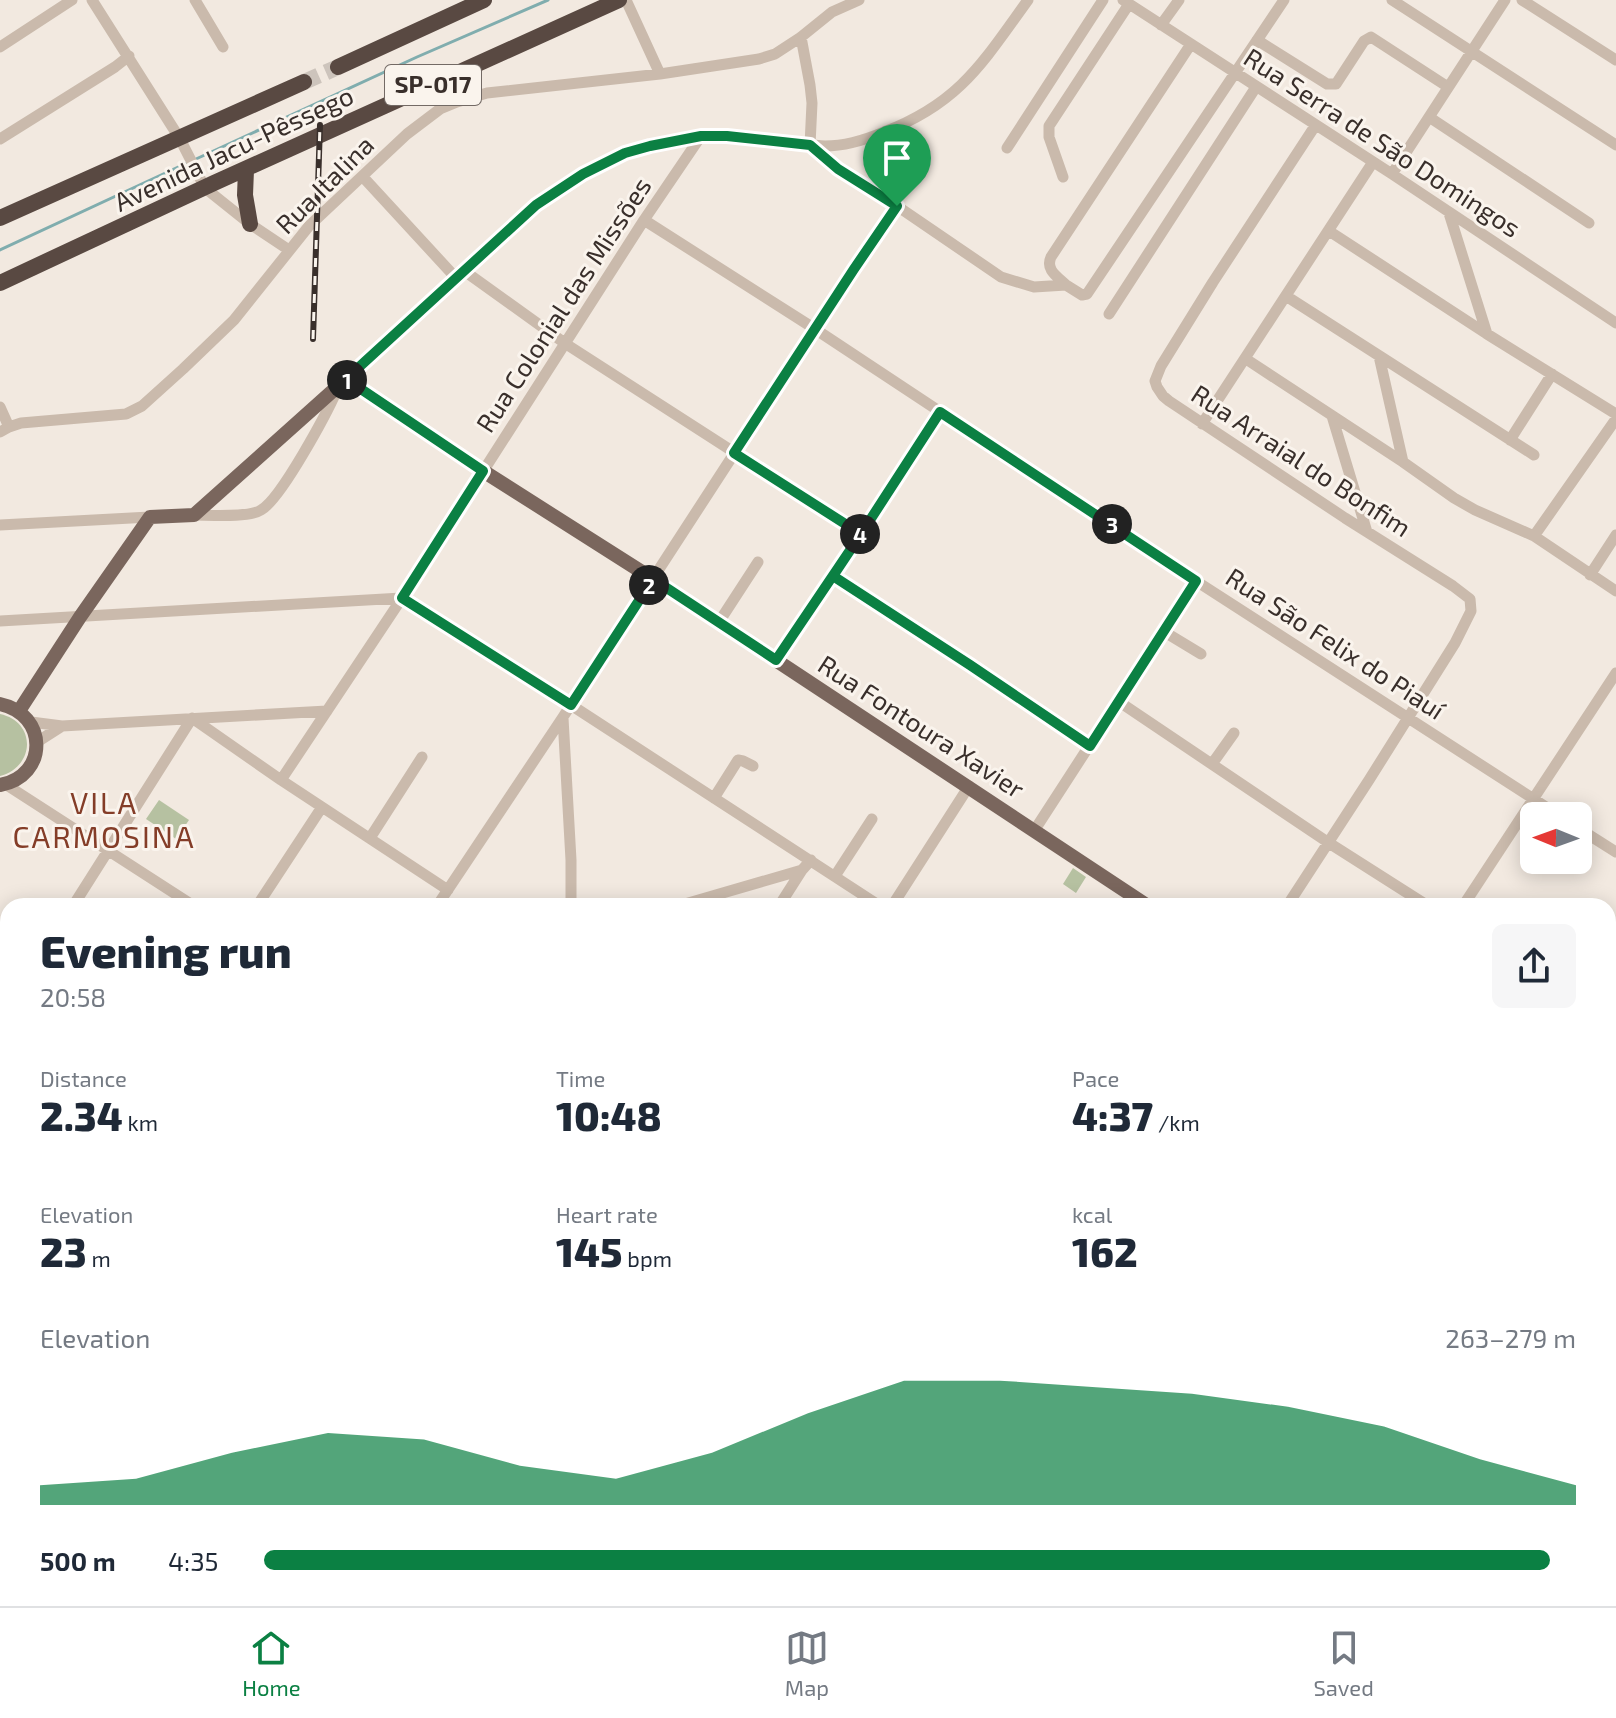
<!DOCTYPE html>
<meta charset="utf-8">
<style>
:root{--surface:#fff;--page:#f6f6f7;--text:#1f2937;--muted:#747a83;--line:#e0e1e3;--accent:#0b8043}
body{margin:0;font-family:"Exo 2",sans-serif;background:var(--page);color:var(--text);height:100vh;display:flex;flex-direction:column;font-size:30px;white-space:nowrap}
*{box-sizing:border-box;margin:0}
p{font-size:26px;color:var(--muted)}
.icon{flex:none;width:44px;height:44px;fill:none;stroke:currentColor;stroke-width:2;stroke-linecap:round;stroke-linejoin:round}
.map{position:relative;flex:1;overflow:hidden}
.details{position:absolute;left:0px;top:898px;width:1616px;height:708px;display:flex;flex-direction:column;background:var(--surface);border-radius:24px 24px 0 0;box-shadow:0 4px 20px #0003}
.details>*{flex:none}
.needle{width:52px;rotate:271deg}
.fabs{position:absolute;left:1520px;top:802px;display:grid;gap:16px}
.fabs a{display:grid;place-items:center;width:72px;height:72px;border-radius:12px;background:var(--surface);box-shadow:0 4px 20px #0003;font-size:40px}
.pin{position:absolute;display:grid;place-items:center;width:68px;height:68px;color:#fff;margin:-82px -34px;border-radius:50% 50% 50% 0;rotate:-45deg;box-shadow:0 0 8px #0007}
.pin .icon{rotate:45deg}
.km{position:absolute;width:40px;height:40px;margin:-20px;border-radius:50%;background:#222;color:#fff;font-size:22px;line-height:40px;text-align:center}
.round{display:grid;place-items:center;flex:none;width:84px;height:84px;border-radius:12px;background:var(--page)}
.summary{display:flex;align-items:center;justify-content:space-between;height:136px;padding:0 40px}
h1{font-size:44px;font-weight:800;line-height:60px}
.figures{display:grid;grid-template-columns:repeat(3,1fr);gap:12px;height:136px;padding:8px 40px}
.figures div{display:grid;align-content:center}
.figures b{font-size:40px;font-weight:800}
.figures small{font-size:22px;font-weight:400}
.figures p{font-size:22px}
.chart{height:224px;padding:16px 40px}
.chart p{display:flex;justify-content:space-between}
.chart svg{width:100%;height:144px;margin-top:8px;fill:var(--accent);opacity:.7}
ul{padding:0 40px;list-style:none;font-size:26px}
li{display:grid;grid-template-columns:128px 96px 1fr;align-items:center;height:60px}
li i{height:20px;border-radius:10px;background:var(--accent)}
.dock{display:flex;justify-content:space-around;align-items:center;height:112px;border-top:2px solid var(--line);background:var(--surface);font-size:22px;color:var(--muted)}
.dock a{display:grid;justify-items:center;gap:4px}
.dock .active{color:var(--accent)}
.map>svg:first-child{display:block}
.green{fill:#b6c1a1}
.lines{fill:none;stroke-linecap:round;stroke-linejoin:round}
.stream{stroke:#80adae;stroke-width:3}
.river{stroke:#80adae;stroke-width:16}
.highway-tunnel{stroke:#cdc4bc;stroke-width:16;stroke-dasharray:16 8;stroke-linecap:butt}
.minor{stroke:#cabaac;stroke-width:11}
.major{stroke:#7a665d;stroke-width:14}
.highway{stroke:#594942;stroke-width:16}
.rail-casing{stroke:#392f2b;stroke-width:6}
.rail{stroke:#faf4ed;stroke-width:3;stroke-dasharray:9;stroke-linecap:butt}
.route-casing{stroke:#fff;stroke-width:16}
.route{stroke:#0b8043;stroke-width:10}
.labels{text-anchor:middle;stroke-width:6;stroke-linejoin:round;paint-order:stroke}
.shield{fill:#faf4ed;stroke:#736a65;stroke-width:2}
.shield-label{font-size:24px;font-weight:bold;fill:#392f2b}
.street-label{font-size:26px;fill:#392f2b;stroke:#faf4ed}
.quarter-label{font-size:30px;letter-spacing:2px;fill:#843d28;stroke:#faf4ed}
</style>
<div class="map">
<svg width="1616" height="1606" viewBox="0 0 1616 1606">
<rect width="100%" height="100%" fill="#f2e9e0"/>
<path class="green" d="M0 714C37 722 35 767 0 776Z
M159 800 189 820 176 839 146 819Z
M1073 868 1086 877 1076 893 1063 884Z
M285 1598H493L499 1606H288Z"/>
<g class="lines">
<path class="stream" d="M196 159 417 57 548 0
M0 250 189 162
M0 1252H8"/>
<path class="river" d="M325 1598 326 1606"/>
<path class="highway-tunnel" d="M304 82 338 67"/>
<path class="minor" d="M92 0 180 139 205 188 250 224 289 250
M195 0 223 47
M626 0 660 74
M1123 0 1392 174 1616 323
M1392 0 1616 145
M1522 0 1616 60
M1161 25 1179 0
M801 37 810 85 812 103 810 145
M1257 40 1327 84H1336L1364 41 1371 37 1448 87
M0 47 72 0
M1429 117 1589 223
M0 139 115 67 129 56
M810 145 838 169 897 206 1001 277 1034 287 1066 285 1082 295 1087 294 1284 0
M1007 148 1103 0
M1392 174 1505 0
M363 177 456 278
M1063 177 1049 137V126L1129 4
M1449 213 1487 334
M644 220 815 329 1196 581 1560 816
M1329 231 1487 334 1616 414
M463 270 566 344 861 534
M1066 285C1058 277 1045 270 1051 257L1191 44
M1286 296 1534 455
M1109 314 1256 87
M1379 356 1403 462
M1246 359 1403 462 1454 498 1475 510 1534 536 1616 591
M346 379C382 346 418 314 453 281 504 232 555 180 622 154 653 142 696 134 729 136 761 138 793 144 825 146 846 146 865 140 884 132 960 103 983 62 1028 0
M0 407 9 427
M1332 416 1367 532
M1202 424 1373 162
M0 432 9 427 21 423 126 414 142 406 183 369 234 320 309 226 407 134 440 109 457 102 487 93 660 74 759 59 775 54 801 37 832 12 859 0
M1510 440 1552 374
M194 515C209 515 249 518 261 510 281 499 327 413 337 390
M0 525 150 517
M1534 536 1616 419
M1590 575 1616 535
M833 576 970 665 1090 746
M0 621 402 598 571 705 880 906
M719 622 758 562
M1163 631 1201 654
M776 660 861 534 940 412
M1118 701 1329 843 1428 906
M563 718 571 860V906
M31 722 62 726 327 711
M37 742 62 726
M1212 764 1234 733
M281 780 402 598 644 220 701 136
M5 784 194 906
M714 798 738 760 743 761 753 766
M1578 828 1616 852
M1034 831 1196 581
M370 838 422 757
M835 876 872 819
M73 906 192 718 281 780 448 890
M257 906 322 807
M437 906 563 717 854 269 897 206
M678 906 802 870 811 860
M779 906 802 870
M892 906 969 786
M1287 906 1369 780 1455 643 1471 611 1470 599 1453 586 1345 518 1169 401 1163 396 1157 387 1155 381 1161 366 1213 282 1315 126
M1463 906 1616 673
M0 1018 8 1006
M1608 1023 1616 1028
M0 1103 8 1109
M1608 1225 1616 1213
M1608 1422 1615 1410
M1608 1492 1616 1480
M0 1548 5 1573
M1608 1557 1616 1562
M36 1598 38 1606
M860 1598 872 1606
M1132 1598 1144 1606
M1508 1598 1520 1606
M153 1606 158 1598
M278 1606 280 1598
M553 1606 557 1598
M686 1606 690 1598
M829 1606 834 1598
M1007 1606 1012 1598
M1115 1606 1120 1598
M1181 1606 1186 1598
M1358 1606 1364 1598
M1533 1606 1539 1598"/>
<path class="major" d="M0 704C48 714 49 776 0 785
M19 711 80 617 150 517 194 515 346 379 483 471 653 579 1148 906
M0 962 8 967
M0 1156 8 1157
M1608 1203 1616 1208
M0 1206 8 1212
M287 1598 290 1606
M506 1598 513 1606"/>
<path class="highway" d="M338 67 484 0
M246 170 245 195 250 224
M0 218 304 82
M0 283 214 183 619 0
M0 1386 8 1398
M0 1408 8 1421
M53 1606V1598
M64 1606 65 1598"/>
<g class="rail-casing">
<path id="rail" d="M313 339 320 125
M96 1606 98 1598"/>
</g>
<use href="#rail" class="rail"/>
</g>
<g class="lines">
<g class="route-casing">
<path id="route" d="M897 206 838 169 810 145 727 136H701L650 146 625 153 583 174 536 205 346 379 483 471 402 598 571 705 653 579 776 660 861 534 940 412 1196 581 1090 746 970 665 833 576 861 534 734 453 854 269 897 206"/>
</g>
<use href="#route" class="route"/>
</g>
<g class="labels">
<rect class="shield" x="385" y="65" width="96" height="40" rx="6"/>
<g class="shield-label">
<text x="433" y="93">SP-017</text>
</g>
<g class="street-label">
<text transform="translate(1382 143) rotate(33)" y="9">Rua Serra de São Domingos</text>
<text transform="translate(234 149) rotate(-25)" y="9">Avenida Jacu-Pêssego</text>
<text transform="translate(325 185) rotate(-45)" y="9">Rua Italina</text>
<text transform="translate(564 305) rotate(-57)" y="9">Rua Colonial das Missões</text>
<text transform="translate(1301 461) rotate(33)" y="9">Rua Arraial do Bonfim</text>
<text transform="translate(1335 644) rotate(33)" y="9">Rua São Felix do Piauí</text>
<text transform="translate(921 727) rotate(33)" y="9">Rua Fontoura Xavier</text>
</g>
<g class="quarter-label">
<text x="104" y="814">VILA<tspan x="104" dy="34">CARMOSINA</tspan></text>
</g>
</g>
</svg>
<div class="fabs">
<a><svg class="needle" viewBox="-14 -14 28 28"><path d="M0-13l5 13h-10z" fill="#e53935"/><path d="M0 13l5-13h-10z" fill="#747a83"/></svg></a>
</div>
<div class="pin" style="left:897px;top:206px;background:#1e9e55"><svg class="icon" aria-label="arrive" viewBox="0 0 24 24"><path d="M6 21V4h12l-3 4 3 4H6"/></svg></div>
<b class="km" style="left:347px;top:380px">1</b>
<b class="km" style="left:649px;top:585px">2</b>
<b class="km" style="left:1112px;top:524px">3</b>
<b class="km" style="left:860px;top:534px">4</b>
<section class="details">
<div class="summary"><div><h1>Evening run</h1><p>20:58</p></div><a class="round"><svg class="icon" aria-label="share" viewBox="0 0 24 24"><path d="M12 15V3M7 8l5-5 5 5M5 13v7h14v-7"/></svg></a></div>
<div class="figures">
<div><p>Distance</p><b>2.34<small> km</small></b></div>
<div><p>Time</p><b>10:48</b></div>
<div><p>Pace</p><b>4:37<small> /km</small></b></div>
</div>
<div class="figures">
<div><p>Elevation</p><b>23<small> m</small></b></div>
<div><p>Heart rate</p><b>145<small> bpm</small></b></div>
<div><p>kcal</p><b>162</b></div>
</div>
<div class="chart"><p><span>Elevation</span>263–279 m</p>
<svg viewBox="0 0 160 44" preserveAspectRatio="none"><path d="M0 44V38L10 36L20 28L30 22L40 24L50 32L60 36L70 28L80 16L90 6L100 6L110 8L120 10L130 14L140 20L150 30L160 38V44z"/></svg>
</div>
<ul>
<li><b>500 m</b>4:35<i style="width:98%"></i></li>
</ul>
</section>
</div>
<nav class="dock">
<a class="active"><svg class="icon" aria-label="home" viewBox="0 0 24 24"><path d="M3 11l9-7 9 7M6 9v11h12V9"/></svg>Home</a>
<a><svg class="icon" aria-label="map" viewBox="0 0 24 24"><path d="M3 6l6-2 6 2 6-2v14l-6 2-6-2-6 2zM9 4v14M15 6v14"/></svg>Map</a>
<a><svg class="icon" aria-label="saved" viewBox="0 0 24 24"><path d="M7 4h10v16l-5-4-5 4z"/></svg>Saved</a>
</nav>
